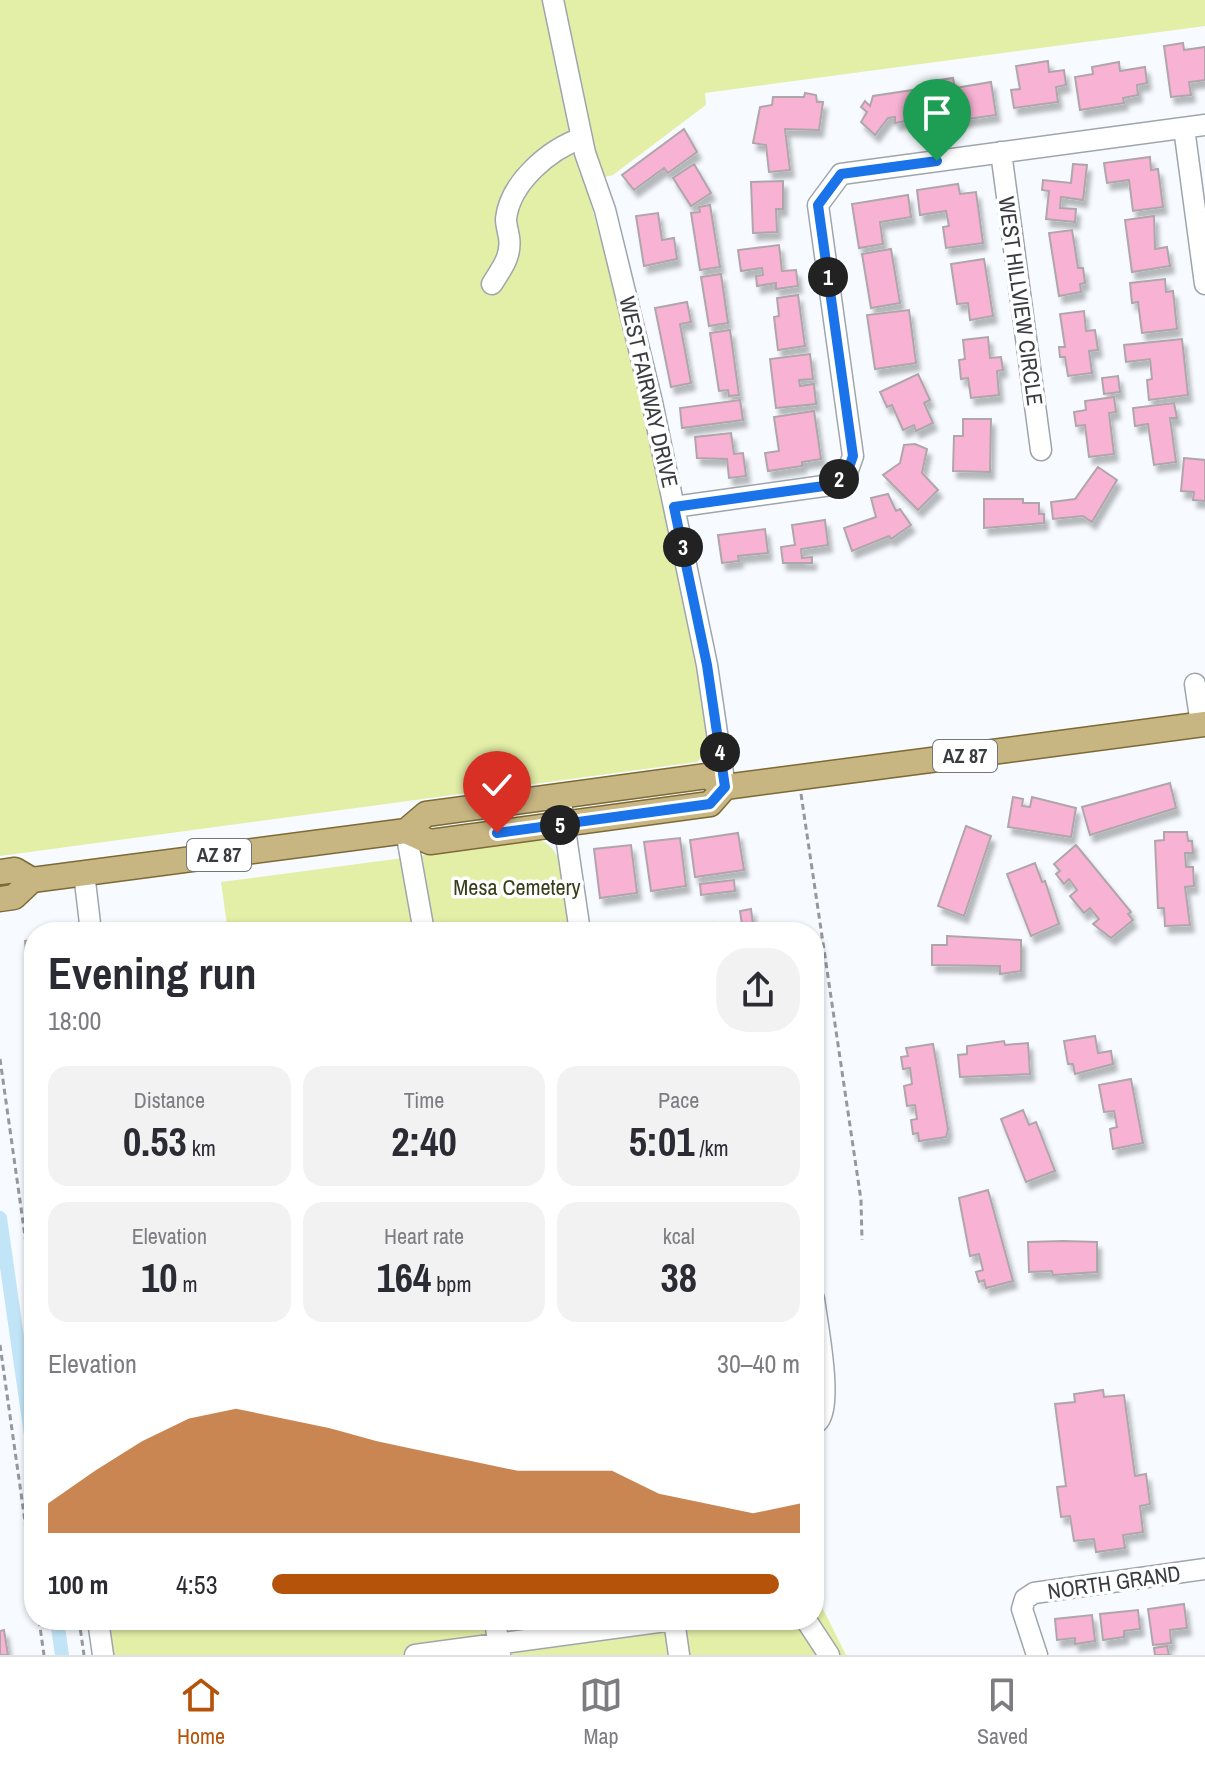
<!DOCTYPE html>
<meta charset="utf-8">
<style>
:root{--surface:#fff;--page:#f2f2f3;--text:#2b2b33;--muted:#7c7c81;--line:#e1e1e2;--accent:#b45309}
body{margin:0;font-family:"Archivo Narrow",sans-serif;background:var(--page);color:var(--text);height:100vh;display:flex;flex-direction:column;font-size:30px;white-space:nowrap}
*{box-sizing:border-box;margin:0}
p{font-size:26px;color:var(--muted)}
.icon{flex:none;width:44px;height:44px;fill:none;stroke:currentColor;stroke-width:2;stroke-linecap:round;stroke-linejoin:round}
.map{position:relative;flex:1;overflow:hidden}
.details{position:absolute;left:24px;top:922px;width:800px;height:708px;display:flex;flex-direction:column;background:var(--surface);border-radius:32px;box-shadow:0 2px 6px #0004}
.details>*{flex:none}
.pin{position:absolute;display:grid;place-items:center;width:68px;height:68px;color:#fff;margin:-82px -34px;border-radius:50% 50% 50% 0;rotate:-45deg;box-shadow:0 0 8px #0007}
.pin .icon{rotate:45deg}
.km{position:absolute;width:40px;height:40px;margin:-20px;border-radius:50%;background:#222;color:#fff;font-size:22px;line-height:40px;text-align:center}
.round{display:grid;place-items:center;flex:none;width:84px;height:84px;border-radius:32px;background:var(--page)}
.head{display:flex;align-items:center;justify-content:space-between;height:136px;padding:0 24px}
h1{font-size:44px;font-weight:700;line-height:60px}
.stats{display:grid;grid-template-columns:repeat(3,1fr);gap:12px;height:136px;padding:8px 24px}
.stats div{display:grid;align-content:center;border-radius:20px;background:var(--page);text-align:center}
.stats b{font-size:40px;font-weight:700}
.stats small{font-size:22px;font-weight:400}
.stats p{font-size:22px}
.chart{height:224px;padding:16px 24px}
.chart p{display:flex;justify-content:space-between}
.chart svg{width:100%;height:144px;margin-top:8px;fill:var(--accent);opacity:.7}
ul{padding:0 24px;list-style:none;font-size:26px}
li{display:grid;grid-template-columns:128px 96px 1fr;align-items:center;height:60px}
li i{height:20px;border-radius:10px;background:var(--accent)}
.tabs{display:flex;justify-content:space-around;align-items:center;height:112px;border-top:2px solid var(--line);background:var(--surface);font-size:22px;color:var(--muted)}
.tabs a{display:grid;justify-items:center;gap:4px}
.tabs .current{color:var(--accent)}
.map>svg:first-child{display:block}
.green{fill:#e3eea7}
.lines{fill:none;stroke-linecap:round;stroke-linejoin:round}
.canal{stroke:#c1e5f7;stroke-width:14}
.building{fill:#f8b3d4;stroke:#afa6aa;stroke-width:2;filter:url(#shadow)}
.minor-casing{stroke:#9fa5ac;stroke-width:23}
.major-casing{stroke:#7d6a34;stroke-width:27}
.path{stroke:#95989c;stroke-width:3;stroke-dasharray:6 4;stroke-linecap:butt}
.minor{stroke:#fff;stroke-width:20}
.major{stroke:#c7b582;stroke-width:24}
.route-casing{stroke:#fff;stroke-width:16}
.route{stroke:#1a73e8;stroke-width:10}
.labels{text-anchor:middle;stroke-width:7;stroke-linejoin:round;paint-order:stroke}
.shield{fill:#fff;stroke:#757679;stroke-width:2}
.shield-label{font-size:20px;font-weight:bold;fill:#3a3c3f}
.street-label{font-size:22px;fill:#3a3c3f;stroke:#fff}
.park-label{font-size:22px;fill:#393e19;stroke:#fff}
</style>
<div class="map">
<svg width="1205" height="1655" viewBox="0 0 1205 1655">
<defs>
<filter id="shadow"><feDropShadow dx="4" dy="7" stdDeviation="2" flood-color="#0004"/></filter>
</defs>
<rect width="100%" height="100%" fill="#f7fbff"/>
<path class="green" d="M0 0H1205V26L705 93 706 105 613 175 585 182C635 365 686 552 707 740L703 756 697 762 0 856Z
M539 840C570 849 566 906 570 932H228L221 882Z
M814 1591 846 1655H96L91 1620H814Z"/>
<g class="lines">
<path class="canal" d="M0 1218 34 1456
M57 1620 62 1655"/>
</g>
<path class="building" d="M1183 43 1184 50 1205 47V80L1189 82 1191 95 1171 97 1164 46Z
M1048 61 1049 72 1064 70 1066 85 1056 87 1058 102 1014 108 1011 90 1020 89 1016 66Z
M1119 62 1120 71 1145 67 1147 83 1137 85 1138 95 1123 98 1124 103 1080 110 1075 77 1093 74 1092 67Z
M953 78 955 88 991 82 996 115 932 124 926 82Z
M913 90 917 119 895 123V117L888 118 875 135 861 122 867 112 861 107 865 101 870 106 873 96Z
M805 93 816 95 817 102H823L819 130 785 129 790 170 769 172 766 145 753 143 760 107 772 105 773 97H804Z
M684 129 697 152 668 173 664 168 634 190 622 175Z
M1150 157 1151 170 1158 169 1163 207 1133 211 1129 180 1107 183 1104 163Z
M694 164 711 193 691 206 673 178Z
M1073 164 1087 165 1083 200 1061 197 1060 208 1076 209 1075 222 1046 219 1049 191 1042 190 1043 180 1071 183Z
M783 181V209H776L777 232 753 233 751 182Z
M958 184 960 194 976 192 983 243 946 248 943 227 949 226 946 211 920 215 917 190Z
M908 195 911 217 880 222 883 244 859 248 852 204Z
M710 205 720 267 700 270 691 213 700 212 699 207Z
M658 213 662 240 674 238 677 259 644 266 636 216Z
M1154 216 1155 249 1167 247 1170 266 1132 272 1125 220Z
M1072 230 1078 268H1083L1085 283 1080 284 1081 292 1059 296 1049 233Z
M779 245 782 271 796 270 798 286 776 289V283L757 286 756 276 763 275 762 268 741 271 738 250Z
M891 249 900 303 871 308 862 254Z
M984 259 993 316 970 320 968 303 957 304 951 264Z
M721 274 728 323 709 326 701 277Z
M1165 279 1166 292 1173 291 1177 329 1142 333 1138 302 1132 303 1130 283Z
M798 295 805 346 778 350 774 317 779 316 777 298Z
M687 302 691 322 680 324 691 383 671 387 655 308Z
M909 310 916 363 875 369 867 315Z
M1084 311 1086 331 1095 330 1098 350 1089 351 1092 373 1068 376 1065 357H1060L1059 347H1065L1060 314Z
M730 330 739 395 729 396 728 390 719 391 710 333Z
M988 337 990 358 1001 357 1003 370 997 371 999 395 971 398 968 378 961 379 959 360 965 359 963 340Z
M1182 339 1188 395 1149 400 1147 380 1152 379 1150 359 1126 362 1124 345Z
M810 354 813 379 799 380 800 386 814 384 816 404 776 408 770 359Z
M918 374 930 400 924 403 933 423 916 431 914 425 903 430 892 405 887 407 880 392Z
M1118 376 1120 392 1104 394 1102 378Z
M1114 397 1116 412 1109 413 1114 454 1089 457 1085 425 1076 426 1074 412 1086 410 1085 401Z
M740 400 743 420 682 428 680 408Z
M1174 403 1177 418H1170L1176 462 1154 465 1148 424 1135 426 1133 408Z
M814 411 821 459 802 462V466L768 471 765 453 779 451 774 417Z
M963 419H991L990 472 953 471 954 436H963Z
M731 433 734 454 743 453 746 476 729 478 727 459 697 458 695 437Z
M915 444 927 449 922 473 938 490 918 510 883 475 900 463 904 445Z
M1184 458 1205 460V501L1193 500 1194 492 1181 491Z
M1098 467 1117 480 1092 522 1083 516 1053 519 1051 502 1075 499Z
M888 494 896 511 900 509 911 525 891 539 889 536 852 551 844 528 876 517 871 498Z
M984 499H1023V503H1039V514H1044V523L984 528Z
M825 520 828 545 801 549 802 558 812 557V563H783L781 547 795 545 792 525Z
M765 529 768 553 738 556 739 561 722 563 718 535Z
M1170 783 1176 808 1090 835 1082 807Z
M1013 797 1023 799 1022 806 1030 807 1032 797 1076 808 1071 837 1008 827Z
M966 826 991 836 964 916 938 906Z
M1164 832H1187L1188 841H1192L1193 853H1185L1186 867H1193L1194 886 1185 887 1190 925 1165 926 1164 908H1158L1155 841 1164 840Z
M738 833 744 870 695 877 690 840Z
M680 838 686 886 651 891 644 842Z
M631 845 637 893 600 898 594 849Z
M1076 845 1131 912 1128 914 1133 920 1111 938 1093 924 1099 919 1090 908 1084 913 1070 896 1077 890 1069 879 1064 884 1056 874 1060 871 1054 864Z
M1035 863 1042 882 1045 881 1059 924 1031 936 1007 874Z
M734 880 735 891 701 895 700 884Z
M751 909 754 932H743L740 911Z
M713 923 714 932H665V930Z
M947 936 1021 940V971L1000 974V966L932 965V945H947Z
M34 940V963L27 964 25 941Z
M1095 1036 1098 1053 1111 1051 1113 1064 1075 1074 1073 1064H1068L1064 1041Z
M1004 1041 1005 1045 1028 1043 1030 1074 960 1077 958 1055 967 1054V1046Z
M933 1044 948 1129 946 1137 919 1141 918 1133 913 1134 911 1120 917 1119 915 1105 907 1106 904 1086 912 1084 910 1068 903 1069 901 1057 908 1056 906 1048Z
M1131 1079 1143 1143 1113 1149 1110 1129 1117 1127 1114 1111 1104 1112 1099 1085Z
M1023 1110 1029 1125 1036 1122 1055 1171 1026 1182 1001 1119Z
M988 1190 1013 1281 986 1288 984 1280 979 1282 976 1272 983 1270 979 1254 970 1256 959 1198Z
M1063 1241 1097 1242V1272L1053 1275 1052 1271 1029 1272 1028 1242Z
M1103 1390 1104 1397 1124 1395 1135 1476 1146 1474 1150 1504 1140 1506 1143 1532 1123 1535 1125 1548 1096 1552 1094 1539 1074 1541 1070 1516 1061 1517 1057 1487 1066 1486 1055 1404 1075 1402 1074 1394Z
M1184 1604 1187 1628 1170 1630 1171 1643 1153 1645 1148 1609Z
M1138 1610 1140 1629 1124 1631V1637L1103 1640 1100 1614Z
M1092 1615 1095 1641 1075 1644V1638L1057 1640 1055 1619Z
M4 1630 8 1655H0V1631Z
M1167 1646 1169 1655H1155L1154 1648Z"/>
<g class="lines">
<g class="minor-casing">
<path id="minor" d="M553 0 585 153 605 210 652 402 707 665 725 787
M1184 128 1205 284
M1001 152 1041 450
M492 284C502 268 512 256 509 237 508 231 506 225 506 219 510 182 550 149 582 138
M674 507 831 485 847 473 853 456 818 205 841 174 1205 125
M1195 684 1201 724
M560 795 580 932
M406 831 424 932
M84 873 91 932
M814 1299C817 1323 836 1416 814 1424
M98 1620 103 1655
M495 1620 500 1655
M674 1620 679 1655
M806 1620 829 1655
M415 1655 673 1620
M1037 1655 1022 1609 1025 1599 1034 1593 1205 1569"/>
</g>
<g class="major-casing">
<path id="major" d="M406 831 430 842 710 804 725 787
M0 872 15 870 32 880
M0 899 14 897 32 880 406 831 426 814 707 776 725 787 1205 724"/>
</g>
<path class="path" d="M801 794 861 1200 862 1240
M0 1059 34 1300
M0 1345 34 1585
M39 1620 44 1655
M79 1620 84 1655"/>
<use href="#minor" class="minor"/>
<use href="#major" class="major"/>
</g>
<g class="lines">
<g class="route-casing">
<path id="route" d="M497 833 710 804 725 787 707 665 674 507 831 485 847 473 853 456 818 205 841 174 937 161"/>
</g>
<use href="#route" class="route"/>
</g>
<g class="labels">
<g class="shield">
<rect x="933" y="740" width="64" height="32" rx="6"/>
<rect x="187" y="839" width="64" height="32" rx="6"/>
</g>
<g class="shield-label">
<text x="965" y="763">AZ 87</text>
<text x="219" y="862">AZ 87</text>
</g>
<g class="street-label">
<text transform="translate(1021 301) rotate(82)" y="8">WEST HILLVIEW CIRCLE</text>
<text transform="translate(649 392) rotate(77)" y="8">WEST FAIRWAY DRIVE</text>
<text transform="translate(1114 1582) rotate(-8)" y="8">NORTH GRAND</text>
</g>
<g class="park-label">
<text x="517" y="895">Mesa Cemetery</text>
</g>
</g>
</svg>
<div class="pin" style="left:937px;top:161px;background:#1e9e55"><svg class="icon" aria-label="arrive" viewBox="0 0 24 24"><path d="M6 21V4h12l-3 4 3 4H6"/></svg></div>
<div class="pin" style="left:497px;top:833px;background:#d93025"><svg class="icon" aria-label="check" viewBox="0 0 24 24"><path d="M5 12l5 5 9-10"/></svg></div>
<b class="km" style="left:828px;top:277px">1</b>
<b class="km" style="left:839px;top:479px">2</b>
<b class="km" style="left:683px;top:547px">3</b>
<b class="km" style="left:720px;top:752px">4</b>
<b class="km" style="left:560px;top:825px">5</b>
<section class="details">
<div class="head"><div><h1>Evening run</h1><p>18:00</p></div><a class="round"><svg class="icon" aria-label="share" viewBox="0 0 24 24"><path d="M12 15V3M7 8l5-5 5 5M5 13v7h14v-7"/></svg></a></div>
<div class="stats">
<div><p>Distance</p><b>0.53<small> km</small></b></div>
<div><p>Time</p><b>2:40</b></div>
<div><p>Pace</p><b>5:01<small> /km</small></b></div>
</div>
<div class="stats">
<div><p>Elevation</p><b>10<small> m</small></b></div>
<div><p>Heart rate</p><b>164<small> bpm</small></b></div>
<div><p>kcal</p><b>38</b></div>
</div>
<div class="chart"><p><span>Elevation</span>30–40 m</p>
<svg viewBox="0 0 160 44" preserveAspectRatio="none"><path d="M0 44V35L10 25L20 16L30 9L40 6L50 9L60 12L70 16L80 19L90 22L100 25L110 25L120 25L130 32L140 35L150 38L160 35V44z"/></svg>
</div>
<ul>
<li><b>100 m</b>4:53<i style="width:96%"></i></li>
</ul>
</section>
</div>
<nav class="tabs">
<a class="current"><svg class="icon" aria-label="home" viewBox="0 0 24 24"><path d="M3 11l9-7 9 7M6 9v11h12V9"/></svg>Home</a>
<a><svg class="icon" aria-label="map" viewBox="0 0 24 24"><path d="M3 6l6-2 6 2 6-2v14l-6 2-6-2-6 2zM9 4v14M15 6v14"/></svg>Map</a>
<a><svg class="icon" aria-label="saved" viewBox="0 0 24 24"><path d="M7 4h10v16l-5-4-5 4z"/></svg>Saved</a>
</nav>
